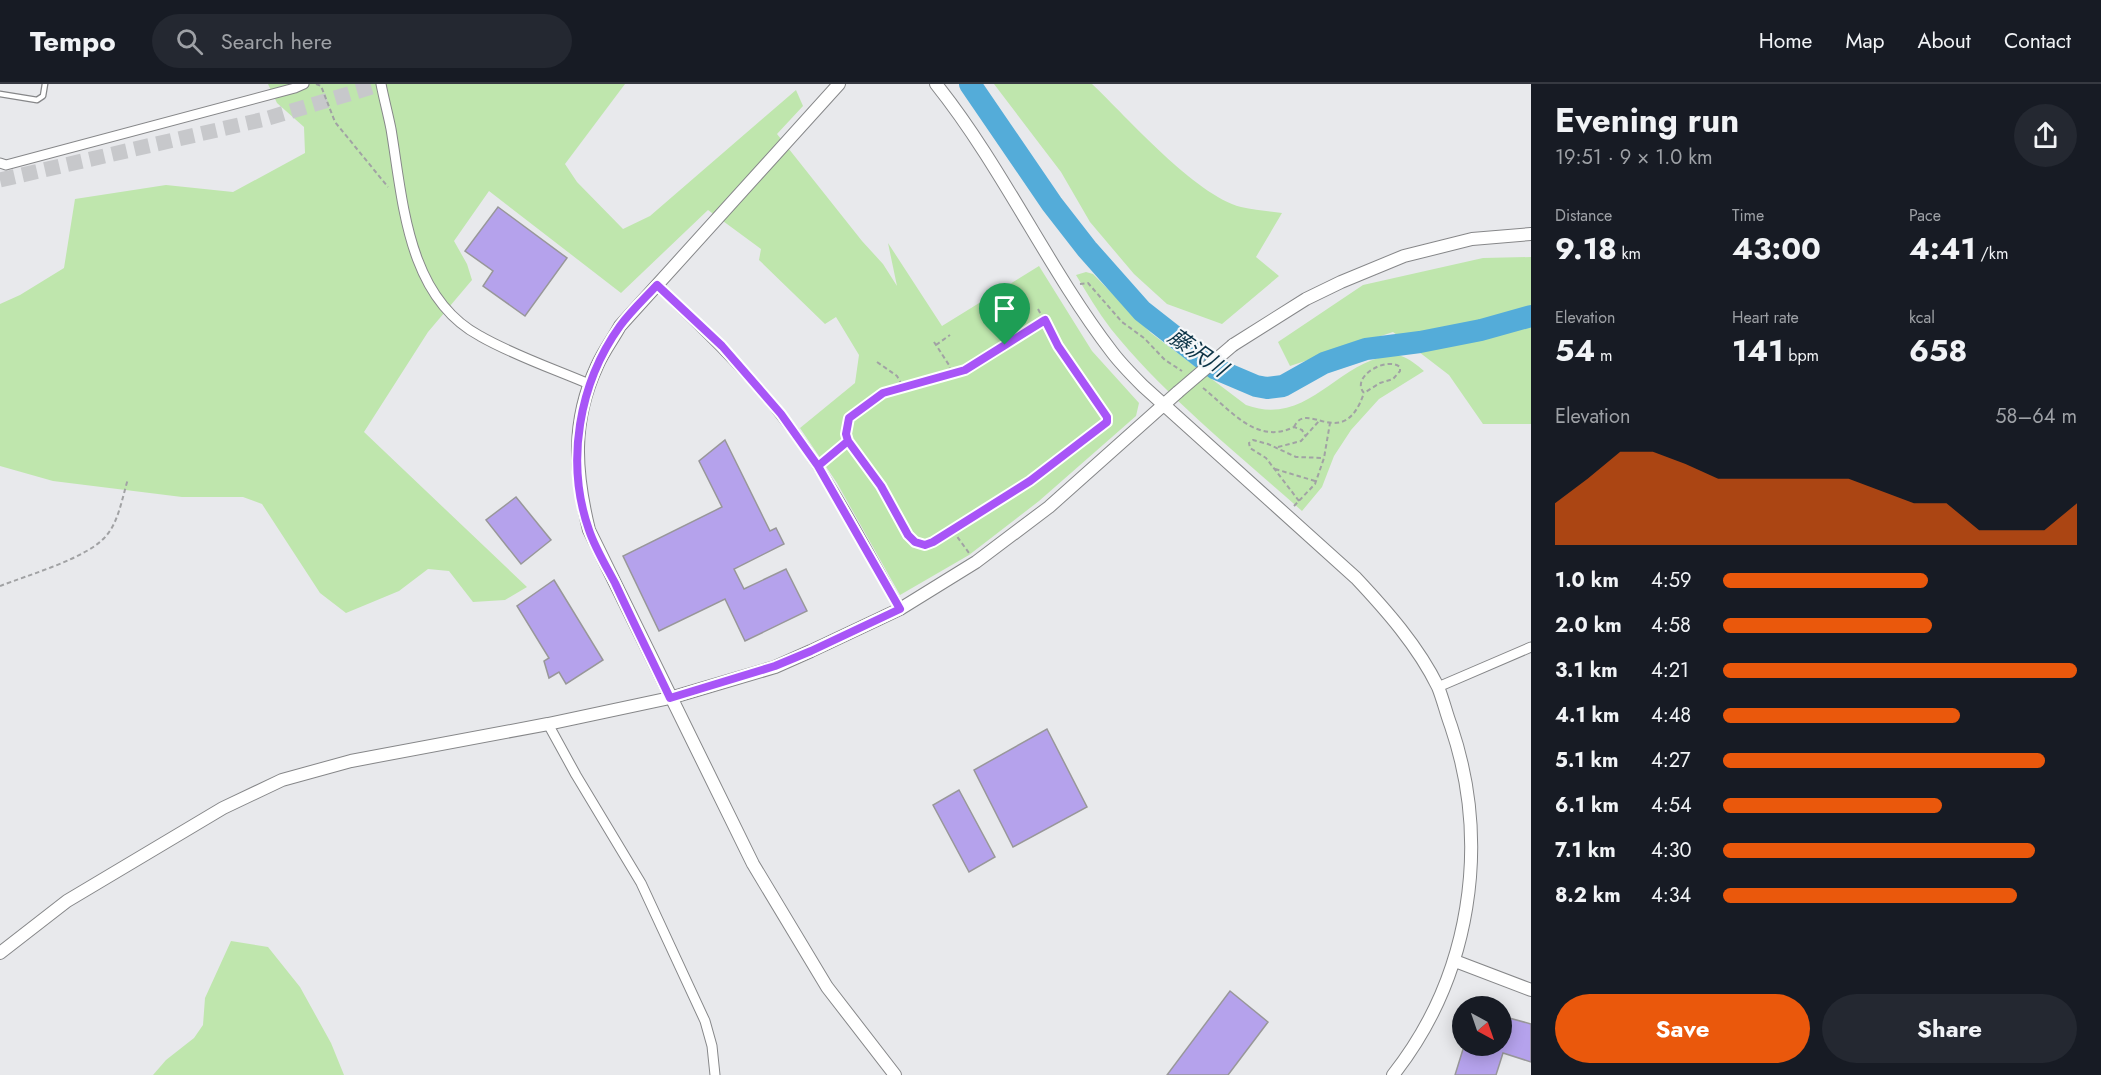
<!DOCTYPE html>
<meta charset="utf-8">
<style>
:root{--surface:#171b24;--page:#242831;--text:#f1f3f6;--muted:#9ea1a6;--line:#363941;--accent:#ea580c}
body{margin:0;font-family:Jost,"Noto Sans JP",sans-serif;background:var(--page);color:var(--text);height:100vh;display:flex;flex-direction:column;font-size:22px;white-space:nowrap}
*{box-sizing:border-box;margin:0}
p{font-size:20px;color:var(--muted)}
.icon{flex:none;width:33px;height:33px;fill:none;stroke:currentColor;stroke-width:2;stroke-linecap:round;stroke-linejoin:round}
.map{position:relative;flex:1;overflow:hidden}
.drawer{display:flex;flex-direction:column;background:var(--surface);width:570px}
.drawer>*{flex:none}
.needle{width:39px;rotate:140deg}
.buttons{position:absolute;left:1452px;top:912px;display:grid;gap:12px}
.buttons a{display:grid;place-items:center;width:60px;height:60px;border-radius:50%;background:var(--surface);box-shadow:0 3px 15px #0003;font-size:30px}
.pin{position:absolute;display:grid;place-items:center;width:51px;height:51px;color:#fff;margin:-62px -26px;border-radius:50% 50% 50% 0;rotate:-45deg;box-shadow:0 0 6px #0007}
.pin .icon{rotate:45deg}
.round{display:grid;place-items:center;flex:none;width:63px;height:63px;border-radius:32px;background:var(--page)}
.head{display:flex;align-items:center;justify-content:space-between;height:102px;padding:0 24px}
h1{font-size:33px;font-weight:700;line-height:45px}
.metrics{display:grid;grid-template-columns:repeat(3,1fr);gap:9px;height:102px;padding:6px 24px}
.metrics div{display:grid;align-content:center}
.metrics b{font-size:30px;font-weight:700}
.metrics small{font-size:16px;font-weight:400}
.metrics p{font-size:16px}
.chart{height:168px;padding:12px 24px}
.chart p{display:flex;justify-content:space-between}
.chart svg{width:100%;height:108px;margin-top:6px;fill:var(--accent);opacity:.7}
.action{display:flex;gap:12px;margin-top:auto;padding:12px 24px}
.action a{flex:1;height:69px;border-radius:36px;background:var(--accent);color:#fff;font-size:24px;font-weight:700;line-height:69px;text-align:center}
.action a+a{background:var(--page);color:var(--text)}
ul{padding:0 24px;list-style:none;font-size:20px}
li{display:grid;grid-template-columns:96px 72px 1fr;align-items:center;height:45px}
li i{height:15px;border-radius:8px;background:var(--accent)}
header{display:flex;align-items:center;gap:36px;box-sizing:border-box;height:84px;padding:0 30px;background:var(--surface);border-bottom:2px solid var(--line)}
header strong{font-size:28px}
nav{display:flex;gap:33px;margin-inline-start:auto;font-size:21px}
.search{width:420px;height:54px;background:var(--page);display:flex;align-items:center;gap:15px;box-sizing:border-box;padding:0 21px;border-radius:33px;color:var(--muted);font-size:22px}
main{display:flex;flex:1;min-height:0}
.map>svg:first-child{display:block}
.green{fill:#bfe6ad}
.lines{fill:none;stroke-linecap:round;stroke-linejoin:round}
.river{stroke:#54acd9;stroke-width:22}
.building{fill:#b5a2ec;stroke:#989799;stroke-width:1.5}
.primary-tunnel{stroke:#c7c8cb;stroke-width:15;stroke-dasharray:15 8;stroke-linecap:butt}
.service-casing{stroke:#868789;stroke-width:7}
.minor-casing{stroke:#868789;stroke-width:11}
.tertiary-casing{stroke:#868789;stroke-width:14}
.path{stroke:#a1a2a4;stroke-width:2;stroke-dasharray:4.5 3;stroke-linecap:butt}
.service{stroke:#fff;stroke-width:4.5}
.minor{stroke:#fff;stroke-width:9}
.tertiary{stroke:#fff;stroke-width:12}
.tertiary-bridge-casing{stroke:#868789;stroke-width:14;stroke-linecap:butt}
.tertiary-bridge{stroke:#fff;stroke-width:12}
.route-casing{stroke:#fff;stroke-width:12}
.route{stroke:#a855f7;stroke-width:8}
.labels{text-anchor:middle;stroke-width:4.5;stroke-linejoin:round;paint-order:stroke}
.water-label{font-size:22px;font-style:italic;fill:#0a3245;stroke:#f5f7f9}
</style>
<header>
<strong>Tempo</strong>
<div class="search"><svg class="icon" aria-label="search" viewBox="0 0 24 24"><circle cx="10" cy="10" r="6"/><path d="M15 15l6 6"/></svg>Search here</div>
<nav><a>Home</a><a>Map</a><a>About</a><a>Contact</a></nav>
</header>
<main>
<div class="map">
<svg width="1531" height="991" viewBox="0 0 1531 991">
<rect width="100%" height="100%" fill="#e8e9ec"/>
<path class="green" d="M268 0H625L565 80 577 98 623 145 650 132 796 6 803 22 777 50 862 157 883 180 897 202 888 159 942 242 1039 182 1092 267 1139 319 1136 332 1039 417 969 471 900 511 837 399 800 344 855 299 859 271 836 233 825 240 759 176 761 165 708 126 621 209 489 107 454 157 467 180 472 196 428 248 364 348 527 503 505 516 473 518 449 487 428 485 399 507 346 529 320 509 262 420 243 413H182L53 397 0 382V220L20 211 64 184 75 115 166 101 233 108 305 69 304 43 277 19Z
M994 0H1092C1128 34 1195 111 1241 123 1254 126 1269 127 1282 129L1256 173 1279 192 1222 240 1167 220 1134 190 1090 138 1061 88Z
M1531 173V340H1483L1449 291 1393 248 1290 282 1278 258 1363 201 1483 174Z
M1086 188 1093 190 1151 249 1246 321C1306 343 1335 281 1387 272 1392 272 1396 271 1401 272 1410 275 1417 281 1424 287L1379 315 1351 346 1334 372 1322 403 1302 427C1238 370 1165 312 1111 245 1098 228 1087 209 1076 191Z
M231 857 268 863 300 903 331 959 344 991H153L166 976 194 954 203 941 205 914Z"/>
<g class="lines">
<path class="river" d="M970 0 1052 120 1087 165 1142 227 1216 285 1256 302 1267 304 1283 302 1324 279 1366 265 1420 258 1481 246 1531 232"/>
</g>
<path class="building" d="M498 123 567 174 525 232 483 202 493 187 465 167Z
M725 356 770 447 776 444 784 460 734 485 744 505 786 485 807 527 745 557 725 515 659 547 623 472 722 423 699 377Z
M516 413 551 456 521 480 486 436Z
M554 496 603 576 566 600 559 588 549 594 544 577 549 574 517 522Z
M1047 645 1087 723 1013 763 974 686Z
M959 706 995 773 969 788 933 721Z
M1230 907 1268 938 1228 991H1167Z
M1502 932 1531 940V978L1503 969 1496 991H1455L1464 962H1502Z"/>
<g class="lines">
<path class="primary-tunnel" d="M0 96 265 35 382 0"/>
<g class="service-casing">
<path id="service" d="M0 10 37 16 43 12 45 0"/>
</g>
<g class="minor-casing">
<path id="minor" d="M381 0C384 15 388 30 391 45 403 117 407 213 480 252 513 271 554 285 589 300
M0 79 6 81 295 4 304 0
M657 201C700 242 743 283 780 330 828 389 863 459 900 525
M1438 603 1531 563
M548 640 576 691 641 799 705 937 712 962 715 991"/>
</g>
<g class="tertiary-casing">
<path id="tertiary" d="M839 0 620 242C613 255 603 268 597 282 571 338 575 388 589 446L753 780 827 903 895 991
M936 0C1003 84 1047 183 1112 268 1121 280 1132 291 1143 302L1356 494C1386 526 1418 562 1438 603 1443 615 1446 629 1451 642 1491 760 1471 892 1393 991
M1233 261 1306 215 1341 198 1404 172 1472 155 1531 150
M0 869 67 817 223 724 282 696 351 677 548 640 670 614 775 583 811 567 900 525 976 478 1049 423 1178 308
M1455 877 1531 906"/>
</g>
<path class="path" d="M316 0 321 2 335 38 388 103
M1080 200 1088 199 1122 238 1144 254 1165 276 1182 287
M1038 225 1058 262 1107 333V338L1030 397 933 458 925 461 915 458 908 451 881 402 848 357 846 350 849 334 883 309 965 286 1045 236
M934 258 949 281 951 290
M936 261 950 251
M877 278 897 292 903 303
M1203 304C1229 324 1256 362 1294 343L1302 346 1306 353
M1294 343C1307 314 1343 370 1364 309 1350 293 1386 272 1400 283V287L1393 295 1380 299 1364 309
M1278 363 1301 357 1319 337
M825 376 848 357
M1275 385 1315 397
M1299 417 1266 374 1250 364 1249 359 1253 356 1268 360 1296 373 1324 374
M1294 422 1315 400 1324 374 1330 339
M953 447 969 469
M0 502C28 491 88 474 106 452 119 437 122 414 128 395"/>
<use href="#service" class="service"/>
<use href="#minor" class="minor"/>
<use href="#tertiary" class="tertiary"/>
<g class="tertiary-bridge-casing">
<path id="tertiary-bridge" d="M1178 308 1233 261"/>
</g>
<use href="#tertiary-bridge" class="tertiary-bridge"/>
</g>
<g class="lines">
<g class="route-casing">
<path id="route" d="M1005 261 965 286 883 309 849 334 846 350 848 357 818 382 900 525 811 567 775 582 670 614C652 576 633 538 615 499 606 482 595 464 589 446 565 378 579 299 620 242 631 227 645 214 657 201L722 262 781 330 818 382 848 357 881 402 908 451 915 458 925 461 933 458 1030 397 1107 338V333L1058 262 1045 236 1005 261"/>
</g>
<use href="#route" class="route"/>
</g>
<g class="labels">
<g class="water-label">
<text transform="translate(1198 268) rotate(35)" y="8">藤沢川</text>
</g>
</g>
</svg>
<div class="buttons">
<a><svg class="needle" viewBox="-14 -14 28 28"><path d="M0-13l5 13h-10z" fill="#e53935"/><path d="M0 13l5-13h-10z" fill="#9ea1a6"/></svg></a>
</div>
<div class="pin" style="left:1005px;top:261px;background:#1e9e55"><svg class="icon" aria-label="arrive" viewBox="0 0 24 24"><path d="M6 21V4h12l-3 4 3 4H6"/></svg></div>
</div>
<section class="drawer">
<div class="head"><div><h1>Evening run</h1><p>19:51 · 9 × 1.0 km</p></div><a class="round"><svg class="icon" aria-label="share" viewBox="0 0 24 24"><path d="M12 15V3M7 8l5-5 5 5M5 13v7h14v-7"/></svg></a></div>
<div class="metrics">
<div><p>Distance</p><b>9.18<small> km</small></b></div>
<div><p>Time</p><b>43:00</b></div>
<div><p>Pace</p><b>4:41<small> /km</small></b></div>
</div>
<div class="metrics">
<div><p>Elevation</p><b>54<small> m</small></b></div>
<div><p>Heart rate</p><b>141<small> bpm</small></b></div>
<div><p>kcal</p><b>658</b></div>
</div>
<div class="chart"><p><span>Elevation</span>58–64 m</p>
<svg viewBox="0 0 160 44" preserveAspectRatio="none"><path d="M0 44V27L10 17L20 6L30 6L40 11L50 17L60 17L70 17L80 17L90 17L100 22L110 27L120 27L130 38L140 38L150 38L160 27V44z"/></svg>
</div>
<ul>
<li><b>1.0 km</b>4:59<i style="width:58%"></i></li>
<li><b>2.0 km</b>4:58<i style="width:59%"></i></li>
<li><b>3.1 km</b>4:21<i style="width:100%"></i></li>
<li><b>4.1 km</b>4:48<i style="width:67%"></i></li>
<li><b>5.1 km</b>4:27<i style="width:91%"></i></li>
<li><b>6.1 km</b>4:54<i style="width:62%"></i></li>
<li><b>7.1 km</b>4:30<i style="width:88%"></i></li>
<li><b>8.2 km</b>4:34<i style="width:83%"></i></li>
</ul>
<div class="action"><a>Save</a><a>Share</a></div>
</section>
</main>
